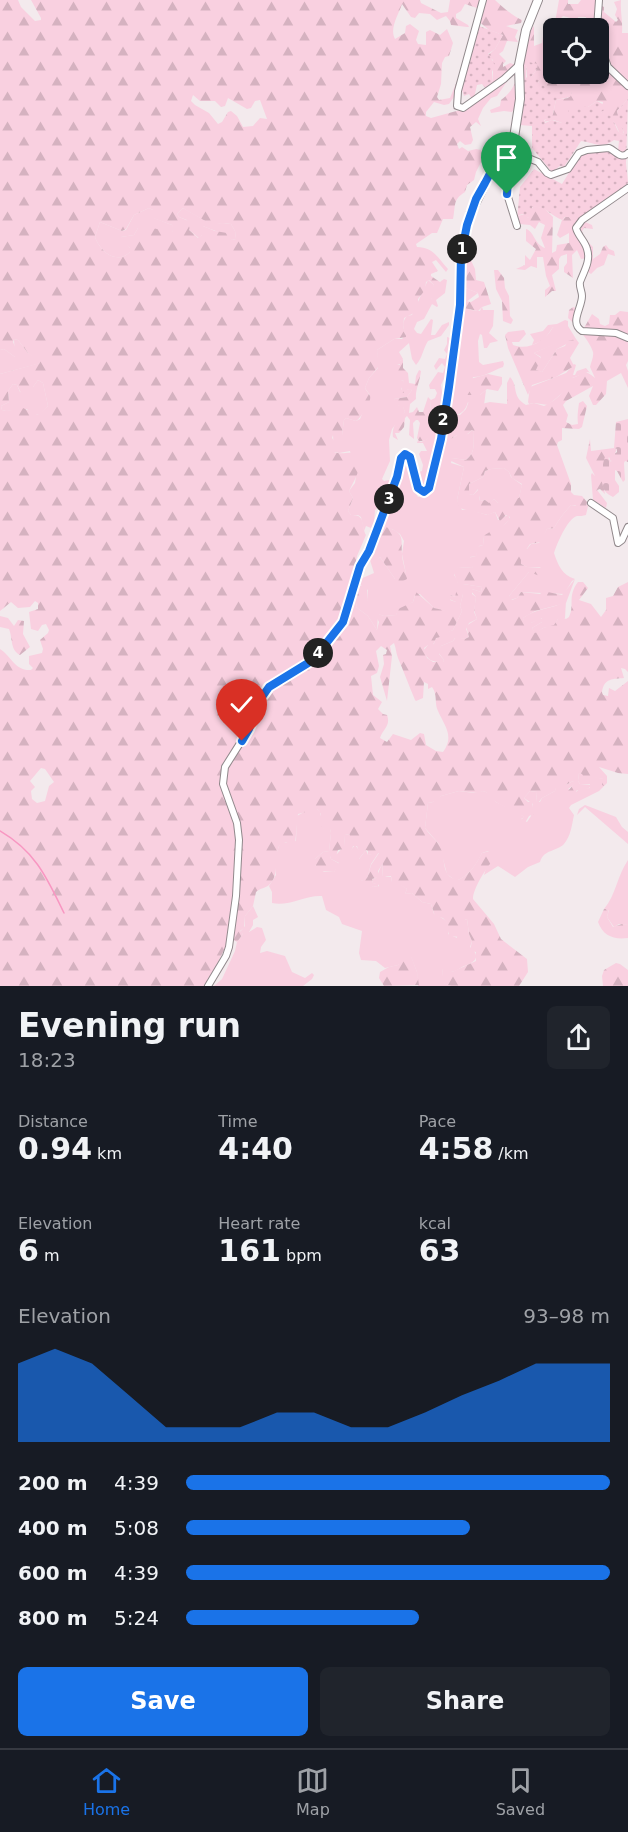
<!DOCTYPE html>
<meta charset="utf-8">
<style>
:root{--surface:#171b24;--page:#20242c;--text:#f1f3f6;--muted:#9ea1a6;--line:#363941;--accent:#1a73e8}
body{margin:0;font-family:"DejaVu Sans",sans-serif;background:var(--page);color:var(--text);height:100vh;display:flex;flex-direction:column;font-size:22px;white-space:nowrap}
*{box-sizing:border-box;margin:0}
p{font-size:20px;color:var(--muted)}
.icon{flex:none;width:33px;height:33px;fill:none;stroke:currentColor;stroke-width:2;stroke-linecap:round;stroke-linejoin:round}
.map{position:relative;height:986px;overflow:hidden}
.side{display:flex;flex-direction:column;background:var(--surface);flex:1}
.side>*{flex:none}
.controls{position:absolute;left:543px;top:18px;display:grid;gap:12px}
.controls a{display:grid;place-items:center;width:66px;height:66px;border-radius:9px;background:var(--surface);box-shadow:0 3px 9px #0003;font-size:30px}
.pin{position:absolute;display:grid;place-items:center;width:51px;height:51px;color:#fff;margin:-62px -26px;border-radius:50% 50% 50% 0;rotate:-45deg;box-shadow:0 0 6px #0007}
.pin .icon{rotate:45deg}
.km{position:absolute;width:30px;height:30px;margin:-15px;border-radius:50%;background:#222;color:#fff;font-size:16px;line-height:30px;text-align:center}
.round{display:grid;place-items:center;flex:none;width:63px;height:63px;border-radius:9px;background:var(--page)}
.headline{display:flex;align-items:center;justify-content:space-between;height:102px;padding:0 18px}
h1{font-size:33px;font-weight:700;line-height:45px}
.metrics{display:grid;grid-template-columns:repeat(3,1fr);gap:9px;height:102px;padding:6px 18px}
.metrics div{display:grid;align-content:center}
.metrics b{font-size:30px;font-weight:700}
.metrics small{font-size:16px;font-weight:400}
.metrics p{font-size:16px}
.chart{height:168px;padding:12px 18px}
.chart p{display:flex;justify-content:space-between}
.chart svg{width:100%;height:108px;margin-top:6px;fill:var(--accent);opacity:.7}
.button{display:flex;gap:12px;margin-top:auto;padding:12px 18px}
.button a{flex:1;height:69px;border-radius:9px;background:var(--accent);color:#fff;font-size:24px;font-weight:700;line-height:69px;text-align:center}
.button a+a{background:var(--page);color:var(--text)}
ul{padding:0 18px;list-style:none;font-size:20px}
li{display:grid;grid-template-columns:96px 72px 1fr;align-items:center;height:45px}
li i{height:15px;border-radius:8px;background:var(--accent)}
.tab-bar{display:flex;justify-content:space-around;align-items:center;height:84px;border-top:2px solid var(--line);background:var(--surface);font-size:16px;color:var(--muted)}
.tab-bar a{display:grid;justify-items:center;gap:3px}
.tab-bar .on{color:var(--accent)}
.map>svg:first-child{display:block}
.grass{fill:#f9d0e0}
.forest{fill:url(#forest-firs);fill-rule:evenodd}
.cemetery{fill:url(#cemetery-stones)}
.garden{fill:url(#garden-dots)}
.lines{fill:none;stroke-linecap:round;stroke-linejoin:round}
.stream{stroke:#f897c2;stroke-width:1.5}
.minor-casing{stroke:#91898c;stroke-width:8}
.tertiary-casing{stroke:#91898c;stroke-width:10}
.minor{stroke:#fff;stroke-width:6}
.tertiary{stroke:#fff;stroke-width:8}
.route-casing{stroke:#fff;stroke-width:12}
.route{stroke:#1a73e8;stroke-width:8}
</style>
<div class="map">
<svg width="628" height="986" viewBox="0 0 628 986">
<defs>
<pattern id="forest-firs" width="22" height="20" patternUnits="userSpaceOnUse" patternTransform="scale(1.5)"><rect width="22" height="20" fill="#f9d0e0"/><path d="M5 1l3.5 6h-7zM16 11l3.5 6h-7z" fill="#d5b2c0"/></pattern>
<pattern id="cemetery-stones" width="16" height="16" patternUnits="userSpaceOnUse" patternTransform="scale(1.5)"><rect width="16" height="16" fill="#f9d0e0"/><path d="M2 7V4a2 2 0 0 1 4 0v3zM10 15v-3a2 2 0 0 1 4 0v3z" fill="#d5b2c0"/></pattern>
<pattern id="garden-dots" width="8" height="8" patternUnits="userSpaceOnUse" patternTransform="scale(1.5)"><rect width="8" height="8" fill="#f9d0e0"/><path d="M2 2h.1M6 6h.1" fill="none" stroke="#d5b2c0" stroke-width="1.8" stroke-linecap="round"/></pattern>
</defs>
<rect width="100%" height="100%" fill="#f3eaed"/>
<path class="grass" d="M149 208 153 210 154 218 172 225 174 229 172 232C160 233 150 227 138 228L134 235 121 237 130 248V252C117 265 100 252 95 237L100 222 122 231 126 230 134 215Z
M183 208 211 224 223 223 231 224 235 231 236 239 232 240C223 232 214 231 203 226L202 235 199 238 189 230 187 220 179 217 177 214Z
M428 280 434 285 431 299 436 300 438 306 437 307 432 304 424 319 417 322 414 329 417 333 421 334 431 319 433 320 431 335H435L442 325 449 322V325L441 336 428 341C423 349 422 359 416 365L412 359 409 343 399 352 403 359 400 361V364L397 365 401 380 404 381 401 390 410 389 412 390 407 397 394 399 399 406H403L405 412 392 429 389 440 390 461 382 479 384 481 389 480 390 482 382 504 375 510 374 523 371 528 366 526 364 531 361 517 358 515H351L348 511 353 498 349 491 355 483 356 476 350 451 339 453 334 452 333 435H342L344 420 346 418 356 421 360 419 370 395 365 388 369 378 378 368 377 350 394 339H402L406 334C402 328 402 322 407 316L412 315Z
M463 287 478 293 466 302 470 310 480 311 482 307 483 310H494L493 326 489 333 498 341 490 343 487 348H484L482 335 480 334 478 341 479 362 483 365 503 361 504 364 503 367C492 371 484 377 473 377L470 394 480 395 486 390 484 405 473 407 468 402C465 412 460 414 451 418L446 425 453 438 457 435 468 434 472 430 474 432C473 444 476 452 466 460L452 458 451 463 464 467 457 500 462 510 468 509 487 515 495 512 498 520 508 515 510 519 501 528 484 536 483 545 479 546 476 556 470 557 473 568 458 567 454 575C460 582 459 589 455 597L451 595 450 600 456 602V614L434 608 420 594 415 595 413 602 398 611 396 615 384 616 378 614 377 630 368 616 356 607 357 603 368 600V590L361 585 358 587V580L374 573 370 560 374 562 380 557 395 579 406 574 402 554 404 541 400 534 392 529 380 528 407 463 413 489 418 497 428 495 432 487Z
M565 320 568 321V326L576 339 557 349 542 372 537 371 536 369 541 357 534 353 556 343 558 333 553 327 544 340 532 345 534 340 530 334 543 331 548 325 557 324Z
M447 337 450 338C456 356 448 370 441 385 444 401 443 413 440 429 439 435 434 442 434 448 433 459 430 474 427 485L423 487 419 482 417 473 422 471 423 465 419 454 421 451H427L423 443H417L418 440 421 442 427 439 433 429 430 411 431 400 435 398 437 393 435 389H430L429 385 438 372 443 373 445 367 442 363 436 370 434 366 439 358 445 359 447 354 444 350 447 344Z
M14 339 18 340 28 353 39 360 41 363 0 374V350L4 349 15 357Z
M574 364 576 365 573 375H575L577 371 586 368 590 373 588 372 572 378 565 391 548 405 534 403 529 404 528 402 530 387 566 373Z
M38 380 43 383 48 406 39 415 30 413 27 409 6 411 2 410 1 406 9 402 8 391 13 384 17 385 20 392 33 395V387Z
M504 468 509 472 511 477 522 485 519 498 498 503 494 499 489 504 485 500 480 501 478 489 473 495 469 494V484L483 477 485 471 491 469Z
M587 503 588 506 586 515C583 516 580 516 577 516 567 519 557 544 554 553 558 565 562 575 575 579L572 581 564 594 521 592 517 598 510 600 509 596 529 572H533L541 567H527L521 564V548L527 549 531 544 539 543 547 529 554 528C559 519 565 512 571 505L586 507Z
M463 584 482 587 481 592 472 589V594L476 597 474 612 477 619 469 623 466 629 469 637 465 639 455 638 453 641 441 646 439 654 444 660 443 662C433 662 427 661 424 650L428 645 434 644 435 639C441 636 446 632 453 630L462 611 460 606 463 594Z
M566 601 565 618 558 619 554 626 543 628 535 634 532 628 542 622V618L531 623H524L523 618C536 608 554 609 566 601Z
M579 773 603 779 604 786 599 791 571 805 569 808 574 815C572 824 571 836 564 844 556 852 544 849 540 862L528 867 515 877 498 866 484 875 487 865 495 856 488 851 482 853C476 865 469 876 456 881L447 874 439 844 425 828 428 803 433 802 441 796 459 791 474 793 483 791 491 794 496 802 523 816 525 817 521 819 527 822 531 816 533 804 524 798 530 791 537 792 536 802H540L542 798 555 791 556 785H566L573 781 575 784 568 789 576 792 579 789 590 788V784H580L578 781Z
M585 805 616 817 622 827 628 832V844L585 807 577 815 579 809Z
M309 809H317L320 812 324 829H330L331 833 329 851 323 852 315 859V865L324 872H334L339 863 331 859 330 856 337 854 344 846 345 835 349 834 350 835 351 850 355 845 359 850V859L366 850 368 855 379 852 371 864 367 879 361 881V893L373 886 378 887 379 885 373 883 372 879 376 878 383 862 382 876 391 877 392 882H397L407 889 405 894 412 893 422 902 431 904 434 914C442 918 453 922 448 934L457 938 458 923 467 919 469 934 472 941 470 947C481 956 476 962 464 966 460 968 455 972 451 972 448 972 445 970 442 969L444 983 451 986H418L417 972 411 957 398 965 385 968 376 961 361 960 359 953 362 931 342 924 339 917 326 910 322 896C305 895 288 907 272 903V892L269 886 276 875 275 858 279 846 282 843 296 841 297 816Z
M628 860V925L619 924 614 927 607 917 609 910 604 909C616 895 617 876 628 860Z
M253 906 258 917 253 920V925L249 932 257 927 262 928 266 940 261 947 260 953 267 951 285 956 292 972 305 978 312 973 314 975 312 979 303 986H214L222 979 235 951 237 942 243 934 240 932 245 926V916Z"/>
<path class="forest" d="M0 0H18L21 7 35 21 41 20V18L31 0H420L421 3 441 13 448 12 450 0H495C501 6 514 17 522 20L521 23 506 26 518 30 515 37 518 42 507 41 503 51 499 54 506 61 503 64V67L510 63 516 65 526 50 528 34 534 26V46L542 43 543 36 553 38 554 74H598V28H587L586 17H578V27L574 19 563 16 561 18 564 28H554L559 0H568V4H578L581 0H598L600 5 604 7V12L616 22 618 20 615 15 617 9 614 2 621 0C620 12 623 21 622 33H628V99L617 111 624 134 623 135C617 132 619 129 615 124 612 118 606 115 601 112L603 102 597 101 588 107H582L566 123H562L554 120 543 122 553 114 556 100 568 98 572 93C562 90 559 93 551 91 546 90 542 85 538 82L542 78 531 77 537 69 526 64V80L523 81V107L514 109 512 112 504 111 491 113 490 110 500 106 501 100C509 94 515 87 516 77L512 74 497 96 491 98 483 108 478 119 481 126 476 122 470 127 473 140 471 144 465 145 460 141 457 144 459 149 462 147 468 151 476 149 481 150 484 156 476 172 474 180 467 185 465 192C452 200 456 206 453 219H443L437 233H432L416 244 417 247C433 247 438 258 448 269L446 272 436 260 432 262 438 271 431 274V276L440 282 444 279 447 280 445 293 436 300H432L429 295 434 285 429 280 426 282 425 290 418 299V311L404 318 403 327 406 334V337L394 339 377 350 379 366 369 378 365 388C366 391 369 393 370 396 372 402 360 419 356 421L346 418 344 420 342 435 337 437 333 435 332 438 335 442 334 452C344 456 351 449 360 456 361 470 355 479 349 491L353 498 348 511 351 515C366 514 361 526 366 535L357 556 347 605 336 625V628L337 629 354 588 363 585 367 588 368 600 365 603H357L356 607 368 616 377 630 379 622 375 615 376 613 384 616 396 615 398 609 413 602 416 592 434 608 456 613V602L449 599 451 595 455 597 458 584 454 573V568L458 567 473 568 468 558 476 556 477 547 483 545 484 536C493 528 505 529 510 517L506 515 500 521 495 512 488 515 459 508 457 500 464 467 449 460 452 458 466 460C476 452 473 444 474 432L472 430 465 436 457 435 451 439 446 425 453 415H460L466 409 469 401H472L473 406 490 402 507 404V383L510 377C519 387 511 396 526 405L534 403 544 406C551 403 559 397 564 391 567 388 567 382 571 378 584 376 581 366 595 378L590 367C591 362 594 357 593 352 591 343 575 324 568 318L569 310 573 307 576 308 579 323 584 328 592 314 599 319 600 324 605 326 609 324 610 315H615L620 311 628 312V361L626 365 628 371V388L621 373 607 381 606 394 596 405H593L589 396 593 386 566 401 563 405 568 415 566 422 572 425 578 424C577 417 578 410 579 403L583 401 587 406 582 427 579 429 562 428V440L558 442 557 445 571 484V492L574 495 582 496 587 502 586 507 582 510 575 505H571C565 512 559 519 554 528L547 529 541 542 530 544 526 550 521 549V564L527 567 545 568 548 573 546 576H540L529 572 509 596 512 600 517 598 521 592 540 594 543 591 562 595 575 579 566 603 535 611 523 618 525 623H531L540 618 543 619 542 622 532 628 535 633 543 628 554 625 560 616 566 619 569 617C575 605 567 596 578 582H583L588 588 579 600 591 604 601 617 606 610V598L613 596 618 587 628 582V672L625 669 621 668 624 678C613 679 604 678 602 692L603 695 608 696 609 688 615 691 628 681V774L618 773 599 767 607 776V783L604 786 602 785 603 779 591 777 585 779 582 774 579 773 578 781 580 784 592 785C589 790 581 790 577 790L572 798 568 791 574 784 573 781 564 786 557 785 555 791 542 798 538 803 536 802 537 792 530 791 524 798 528 802H532L534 814 529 816 525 823 520 821 524 817 523 816 511 813C507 806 500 806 495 801 490 796 491 794 483 791L478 793 459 791 441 796 437 801 428 803 425 828C429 834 434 838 438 843 448 855 438 876 458 880 470 875 476 864 482 853L490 851 495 854V858C488 865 473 888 473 899L494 924 501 939 527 959 528 972 519 986H451L443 983 442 967 452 972 476 961V952L470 951 472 941 469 934 467 919H466L462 924 458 923 462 933 461 937 449 936 448 924 443 918 435 916 431 904 422 902 412 893 405 894 407 889 397 883 392 882 391 876H386L383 880 382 878 383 863 378 871V877L372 879 373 883 378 884V887L373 886 363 894 361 893V881L367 878 371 865 379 853 368 855V851L366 850 358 860 359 852 357 846H353L352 850 349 849 350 835 349 834 345 835 344 849 338 850 336 856H330L331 859 340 864 334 872 320 871 315 865V859L323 852 329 851 331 833 330 829H324L321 826V814L317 809 298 814 295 844 291 845 286 842 279 846C274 858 280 875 269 885 266 888 260 888 256 892L253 906 245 916 244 928 240 931 243 934 237 942 232 939 233 905 229 923 231 936 206 986H0V649C12 657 15 671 31 670L33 668 29 664V656L42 653 43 649 40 640 48 633 49 630 46 624 42 625 38 631 31 629 29 612 38 609V603L35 601 30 607 18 608 11 602 0 611V374L40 363 28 353 18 340 14 339 13 342 18 354 15 357 4 349 0 350ZM402 4 411 17 415 18 419 13 430 14 437 20 446 16 450 21 451 25 467 27H469L468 25 456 18V14L461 11 465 4 477 8 480 11 477 20 489 30 503 35 495 49 487 56 493 60V83L460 110 431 118 426 116V112L434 102 444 105 449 104 456 94 457 81 450 98 439 100 437 97 441 84 442 63 445 57 449 56 453 43 447 29 440 35 430 30 426 32V45L418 44 416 40 419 31 410 24 406 26 405 33 395 39C389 28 399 14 402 4ZM193 95 200 101H215L221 107 225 106 228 98 247 109 251 108 255 101 260 100 267 119 260 118 253 126 243 127 237 116 231 111 228 112 222 122 218 124 209 113 195 105 191 101ZM149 208 153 210V218L172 225 173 229 172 232 147 227 138 228 134 235 121 237 122 245H127L130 248V252C117 265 100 252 95 237L100 222 122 231 126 229 134 215ZM183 208C192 214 202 218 211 225L223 223 231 224 235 231 236 239 232 240 227 233 215 231 203 226 199 227 202 235 198 238 189 230 191 222 179 217 177 214ZM38 380 43 383 48 406 38 415 23 408 6 411 2 410 1 406 9 402 8 391 13 384 17 385 22 395 30 398 33 395V387ZM504 468 509 472 512 478 522 484 519 498 502 499 498 503 494 499 489 503 485 500 480 501 479 497 481 489H479L473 495 469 494V484L483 477 485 471 491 469ZM463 584 482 587 481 592 472 589 470 590 476 597 474 610 477 619 466 626 469 637 465 639 456 637 453 641 441 646 438 652 444 660 443 662H433L427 658 424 648 428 645H433L436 638C443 637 447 632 453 630L462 611 460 606 463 594ZM394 643C396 648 396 653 398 658 404 672 409 686 415 700L416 701 423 698 424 682 428 684V689L432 687C438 695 434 703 438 711 444 725 455 736 443 752L436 751 426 745 424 734 420 733 411 740 393 734 387 742 380 738C383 729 391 726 387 715L383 714 378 709 382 702 373 695 371 676 377 673 379 666 376 651 381 646 387 650 386 654 383 655 384 664 380 677 387 701 392 656 390 646ZM41 768 45 769 54 782 49 786 45 801 37 803 32 799 31 791 35 787 30 781Z
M533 206 544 208 553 217 552 253 556 251 557 245 569 243V233L560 238 557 235 562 220 567 216 572 219 575 227 585 222 592 225 593 229 584 228 582 231 584 238 593 247V259L600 254 603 247 606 245 609 249 614 251 615 256 608 254 604 265 597 268 591 274 588 272 589 263 587 258 581 259 577 250 572 255 573 278 564 272V267L567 263V254L561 256 559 259V269L552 275 556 291H552L545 297V290L550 286 546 276 543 257H537V268L531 266 525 270 516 269 525 265V255L530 260 536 249 526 241V229C534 231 534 244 545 248L541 238 545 225 539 222 535 229 530 225 519 224 518 216 525 214 528 218Z
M468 254 475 269 476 280 484 282 491 304 482 307 478 311 464 308 465 301 471 302 479 297 478 293 463 287V261L465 255Z
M494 270H498L504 278 505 288 509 296 510 316 513 320 511 324 503 321 502 301 496 289Z
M553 327 558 329V338L560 342 534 353 541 358 536 370 542 372 557 349 565 346 568 341 576 339 579 343 570 358 574 366 556 377 532 385 528 395 508 348 505 335 508 332 524 330 526 334 519 342H512L513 345C528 351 546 341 553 327Z
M403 359V368L408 373 409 383 415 384 416 376 419 370 421 371C420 381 415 390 416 399L410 404 409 413 413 412 417 407 419 412H423L428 397 431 400 430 411 433 429C432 436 427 442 419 441L417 438 420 423 418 420H416L413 423 414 439 409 435 410 420 407 416 405 418 404 427 399 433H395L398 440 393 437C391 427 399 417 405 412L403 407 396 405 394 399 407 397 412 390 408 389 403 393H397L402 389 401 386 404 381 395 378 393 371 397 365H400V361Z
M488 374 502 377V384L498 391 487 389 480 395H467L470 379Z
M590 439 591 451 614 448 617 449 611 462 609 457C602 470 602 480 605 494L600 489 597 490 607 503 606 508 593 500 591 475 592 473 595 476 586 458Z
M386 527C405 533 401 538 402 554 402 562 406 570 407 579L401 582 395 579 380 557 374 563 370 560 380 528Z
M0 616 8 618 14 626 18 620 24 621 23 634 30 647 20 655C10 650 13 639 9 629L0 627Z
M604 909H609L607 917 613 927 622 924 628 925V938C614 940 603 936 598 922Z
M407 955 411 956 417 972 419 985 384 986 379 978 380 972 389 967 398 965Z
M616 963 620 964 628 970V986H603L602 976 604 970Z"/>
<path class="cemetery" d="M628 419V462L625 461 624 463 625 480 623 482 617 471 615 470V480L619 486V492L613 497C610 495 607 494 605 491 600 484 602 461 606 455L611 462 613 455 617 452V449L614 448 616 422Z"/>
<path class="garden" d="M479 26 503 35 495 49 488 54 495 64 492 72 493 83 486 89 482 84 477 85 474 98 472 99 469 94 464 96C456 79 472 43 479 26Z
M528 62 538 64 537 69 531 77 541 75 542 78 538 82C551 91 550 93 566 89L572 93 570 97 556 100 552 118 544 120 545 123 552 120 562 123H566L569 107H588L597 101 606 106V109L601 112 611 116 618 131 623 135 624 133 619 121 617 111 628 99 626 163 628 183 607 201 574 225 569 217H565L562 220C551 216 545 205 532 207V213L528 218 523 214 519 215 517 219 520 187 534 169 562 184 578 158 588 151 598 152 618 151 619 141 614 140C602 149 595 143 581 141L564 167 560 166 552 172 532 148V126L520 125V109L523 107V81L527 77 526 64Z"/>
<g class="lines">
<path class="stream" d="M0 831C36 852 47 878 64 913"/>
<g class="minor-casing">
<path id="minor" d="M483 0 458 91 457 106 463 108 504 79 519 65
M597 28 599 0
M598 39 608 67 628 86
M513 144 516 153 538 162 547 173 551 175 568 169 579 153 587 150 609 148C616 151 621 160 628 153
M516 153 508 179 507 194 517 226
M628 188 582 220 576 228C578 236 585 241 587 249 591 261 584 271 580 282 579 287 582 291 582 296 582 308 569 323 582 331L616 333 628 338
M591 503 613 518 618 543 622 540 628 527
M208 986 226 956 229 947 236 896 239 840 237 823 223 784 225 767 249 729 262 697 269 687 313 660 343 622 360 566 369 551 397 477 401 458 405 454 410 457 418 488 424 492 429 487 441 439 449 387 460 305 461 255 470 214"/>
</g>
<g class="tertiary-casing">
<path id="tertiary" d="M470 214 494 166 513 144 520 99 519 65 526 30 538 0"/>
</g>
<use href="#minor" class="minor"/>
<use href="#tertiary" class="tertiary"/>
</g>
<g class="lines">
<g class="route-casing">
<path id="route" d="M242 741 249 729 262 697 269 687 313 660 343 622 360 566 369 551 397 477 401 458 405 454 410 457 418 488 424 492 429 488 441 439 449 387 460 305 461 255 467 225 476 199 485 183 494 166 513 144 516 153 508 179 507 194"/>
</g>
<use href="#route" class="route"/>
</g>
</svg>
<div class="controls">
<a><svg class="icon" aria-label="locate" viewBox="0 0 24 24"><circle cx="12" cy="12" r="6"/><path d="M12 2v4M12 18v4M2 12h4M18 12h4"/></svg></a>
</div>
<div class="pin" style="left:507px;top:194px;background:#1e9e55"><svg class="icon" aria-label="arrive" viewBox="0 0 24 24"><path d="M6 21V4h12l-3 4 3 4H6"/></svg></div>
<div class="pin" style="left:242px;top:741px;background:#d93025"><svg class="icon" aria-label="check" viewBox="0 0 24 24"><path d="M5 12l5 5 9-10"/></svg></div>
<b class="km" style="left:462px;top:249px">1</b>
<b class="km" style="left:443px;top:420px">2</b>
<b class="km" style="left:389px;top:499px">3</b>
<b class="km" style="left:318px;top:653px">4</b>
</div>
<section class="side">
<div class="headline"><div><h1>Evening run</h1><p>18:23</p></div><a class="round"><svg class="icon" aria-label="share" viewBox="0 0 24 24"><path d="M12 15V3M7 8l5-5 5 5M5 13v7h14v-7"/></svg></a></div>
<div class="metrics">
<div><p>Distance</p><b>0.94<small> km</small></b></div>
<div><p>Time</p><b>4:40</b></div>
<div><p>Pace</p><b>4:58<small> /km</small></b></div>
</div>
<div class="metrics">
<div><p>Elevation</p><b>6<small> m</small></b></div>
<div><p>Heart rate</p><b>161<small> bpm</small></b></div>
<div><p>kcal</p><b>63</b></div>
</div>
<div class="chart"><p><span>Elevation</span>93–98 m</p>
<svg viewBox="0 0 160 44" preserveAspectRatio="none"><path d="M0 44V12L10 6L20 12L30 25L40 38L50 38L60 38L70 32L80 32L90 38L100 38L110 32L120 25L130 19L140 12L150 12L160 12V44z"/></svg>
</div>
<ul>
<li><b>200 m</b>4:39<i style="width:100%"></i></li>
<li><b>400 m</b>5:08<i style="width:67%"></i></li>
<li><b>600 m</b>4:39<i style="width:100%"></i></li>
<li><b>800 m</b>5:24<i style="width:55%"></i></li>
</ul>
<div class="button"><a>Save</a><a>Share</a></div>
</section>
<nav class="tab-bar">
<a class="on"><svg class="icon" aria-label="home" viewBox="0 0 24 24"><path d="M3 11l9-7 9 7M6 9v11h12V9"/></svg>Home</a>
<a><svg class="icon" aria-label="map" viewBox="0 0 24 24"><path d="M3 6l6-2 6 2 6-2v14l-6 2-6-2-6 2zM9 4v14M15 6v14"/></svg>Map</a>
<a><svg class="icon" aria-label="saved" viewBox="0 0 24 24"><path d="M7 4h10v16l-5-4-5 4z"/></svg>Saved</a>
</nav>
